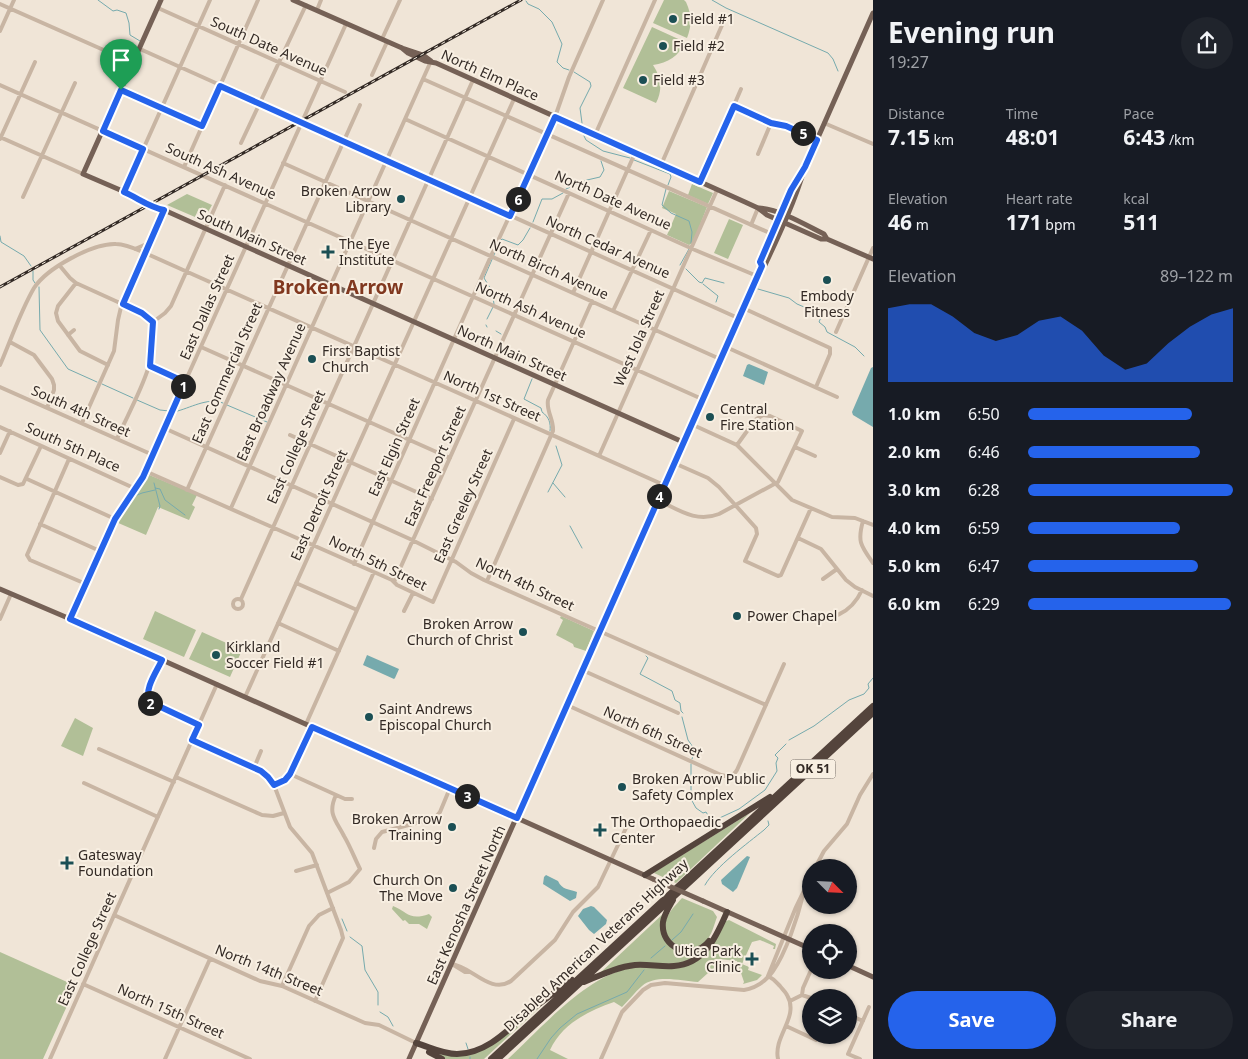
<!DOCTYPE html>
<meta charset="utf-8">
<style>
:root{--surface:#171b24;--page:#20242c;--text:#f1f3f6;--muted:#9ea1a6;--accent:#2563eb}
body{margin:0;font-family:"Noto Sans",sans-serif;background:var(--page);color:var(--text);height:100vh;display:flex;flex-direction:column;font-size:19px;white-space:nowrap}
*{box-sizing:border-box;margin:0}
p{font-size:16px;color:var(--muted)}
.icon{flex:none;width:28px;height:28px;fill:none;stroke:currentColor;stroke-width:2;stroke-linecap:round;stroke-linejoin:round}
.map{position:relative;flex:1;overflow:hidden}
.panel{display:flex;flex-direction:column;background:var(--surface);width:375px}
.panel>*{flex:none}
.needle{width:32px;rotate:114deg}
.buttons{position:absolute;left:802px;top:859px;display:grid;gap:10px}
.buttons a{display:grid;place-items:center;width:55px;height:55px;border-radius:50%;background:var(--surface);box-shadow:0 1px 4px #0004;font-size:25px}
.pin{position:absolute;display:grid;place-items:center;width:42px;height:42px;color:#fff;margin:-51px -21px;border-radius:50% 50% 50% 0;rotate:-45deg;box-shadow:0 0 5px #0007}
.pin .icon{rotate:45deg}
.km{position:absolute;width:25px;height:25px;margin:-12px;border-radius:50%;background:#222;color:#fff;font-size:14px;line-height:25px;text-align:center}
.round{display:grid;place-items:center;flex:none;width:52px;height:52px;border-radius:26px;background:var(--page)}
.head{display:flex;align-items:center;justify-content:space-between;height:85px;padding:0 15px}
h1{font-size:28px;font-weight:700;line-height:38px}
.stats{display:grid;grid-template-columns:repeat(3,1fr);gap:8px;height:85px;padding:5px 15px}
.stats div{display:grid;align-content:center}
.stats b{font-size:21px;font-weight:700}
.stats small{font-size:14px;font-weight:400}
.stats p{font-size:14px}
.chart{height:140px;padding:10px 15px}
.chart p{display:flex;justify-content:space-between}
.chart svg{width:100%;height:90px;margin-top:5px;fill:var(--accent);opacity:.7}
.primary-button{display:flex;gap:10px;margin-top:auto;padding:10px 15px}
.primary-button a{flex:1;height:58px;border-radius:30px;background:var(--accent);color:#fff;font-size:20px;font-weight:700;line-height:58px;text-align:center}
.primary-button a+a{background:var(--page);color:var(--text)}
ul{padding:0 15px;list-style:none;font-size:16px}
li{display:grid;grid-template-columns:80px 60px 1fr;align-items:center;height:38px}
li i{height:12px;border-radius:6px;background:var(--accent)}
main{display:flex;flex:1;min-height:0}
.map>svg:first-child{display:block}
.green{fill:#b1bf97}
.water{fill:#76aaad}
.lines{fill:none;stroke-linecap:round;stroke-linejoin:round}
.stream{stroke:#76aaad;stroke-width:1}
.minor{stroke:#c8b5a3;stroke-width:4}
.major{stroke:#756156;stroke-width:5}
.highway{stroke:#54443c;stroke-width:6}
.rail-casing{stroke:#332a25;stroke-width:3}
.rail{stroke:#f8efe2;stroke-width:1;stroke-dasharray:4;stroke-linecap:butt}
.major-bridge{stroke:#756156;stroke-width:5}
.route-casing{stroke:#fff;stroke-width:10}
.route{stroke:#2563eb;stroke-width:6}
.poi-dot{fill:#1b4f54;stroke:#f8efe2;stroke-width:2}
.labels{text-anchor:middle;stroke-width:4;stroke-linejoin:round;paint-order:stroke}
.shield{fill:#f8efe2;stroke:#6e655e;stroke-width:1}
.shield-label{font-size:12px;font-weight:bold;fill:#332a25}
.poi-label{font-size:14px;fill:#332a25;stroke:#f8efe2;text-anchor:start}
.street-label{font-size:14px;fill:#332a25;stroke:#f8efe2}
.district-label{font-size:19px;font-weight:bold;fill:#81381f;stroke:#f8efe2}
</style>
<main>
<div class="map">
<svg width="873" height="1059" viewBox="0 0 873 1059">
<rect width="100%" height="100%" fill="#f0e5d7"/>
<path class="green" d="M664 0H684L686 2C692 15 692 25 687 38L653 23Z
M652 27 685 42C679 56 668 63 653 65 661 77 663 90 656 103L623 88Z
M692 184 713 193 708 204 688 195Z
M669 191 707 207 693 243 689 245 667 235 676 214 662 208Z
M187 194 212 205 208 212 199 208 195 217 167 205Z
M729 219 743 225 728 259 714 253Z
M147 474 197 495 192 505 195 507 189 520 158 507 146 535 116 522Z
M155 611 196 630 184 657 143 639Z
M561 616 594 631 586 651 574 647 573 644 556 635 563 620 560 618Z
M202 632 242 650 230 677 189 659Z
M75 718 93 728 83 756 61 746Z
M750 813 676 883 654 873 658 870Z
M682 898 713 911 717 917C714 925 712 935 706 941 690 958 660 943 666 920 669 911 676 905 682 898Z
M393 906C408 912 409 921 429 914L432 917 427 929 419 924H409L405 920 403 921 392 909Z
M665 912 662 930 678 951 709 946 685 963 651 964 600 973Z
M729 920 776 944 775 949H773L774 946 760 940 752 942 742 964 749 967 748 970 762 975 757 980 743 984 744 982 737 961 719 959 716 960 713 974 708 973 698 982C681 981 656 974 642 986 635 992 629 1000 622 1007L614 1002C588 1011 562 1024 550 1050L568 1059H508C540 1029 584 979 626 969 643 965 672 965 691 964 709 955 717 940 724 922Z
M0 952 76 986 43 1059H0Z
M551 997 484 1059H445L439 1054 475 1053Z"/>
<path class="water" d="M749 364 768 372 764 385 743 376 747 365Z
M873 367V427L853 415 852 412 871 368Z
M367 655 399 669 395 678 394 679 363 665Z
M747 856 750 857 737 888 733 892 722 884 721 880Z
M546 875 558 881C562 890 569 889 577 892L576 898 570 901 543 884 544 877Z
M591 906 594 907 607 920 606 924 594 934 589 930 578 916 583 909Z"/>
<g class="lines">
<path class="stream" d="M98 0 113 11 117 10 126 13 129 23 130 35 140 41
M712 0 726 8 828 53 833 59 838 71
M526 1 528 4 539 9 552 22 562 44 557 62 563 68 569 70
M574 72 590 82 591 86 580 108 582 123
M584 136 586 140 603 151 630 158
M634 160 670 174 671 177 668 185
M566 189 587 180 600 177 604 170 601 161
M666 189 662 205 671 213 689 221 692 232 691 243
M533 222 542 199H552L563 193
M0 236 1 242 24 256 31 266
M680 265 689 249
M686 269 699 282 702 283 705 278 724 283
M33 271V280L35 283
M703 284 718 296 716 302
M39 287 40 330 68 369 97 382
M758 289 789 298 797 304 816 312H821L822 315 819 322 825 327 827 332 855 347 864 356
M494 304 492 291 484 278 500 241 502 239 518 245 523 240 530 228
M487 319 493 307
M486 325 487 327
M496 331 501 334
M532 379 524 399 541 408 542 412C549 417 551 423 550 431
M102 384 133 398
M137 400 160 410 169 411
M227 405 267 422
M174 412C191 408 207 397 223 403
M154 483 160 506 159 509
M553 483 565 497
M155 488 160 489 165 500 185 515
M548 492 562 465 556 446
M135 496 142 493 155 490
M570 526 582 548
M646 656 648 658 640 674 672 691 675 700 680 703 681 711 683 713
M682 717 688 740 695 750 692 759
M789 740 814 726 849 700 864 694 869 688 868 684 873 678
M691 764V799L696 808 703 813 706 812 709 817 713 821 739 809 765 790 777 771 776 763 778 758 775 755 786 744
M705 885C715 867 748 843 764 830L769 825 768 821
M342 919 347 931
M350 937 362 946 365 970 378 992V1005
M672 940 681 932 693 914
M651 958 665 946
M380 1012 388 1017 393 1026
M466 1043 468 1049
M470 1057V1059
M537 1059 551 1038 560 1028 577 1014 627 992 644 970"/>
<path class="minor" d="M0 4 133 63
M158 8 345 92
M317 10 321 0
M0 31 14 0
M382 39 400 0
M140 49 738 318
M372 75 387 42
M423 79 772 234
M0 85 702 399
M121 90 202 126
M734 106 771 123 786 126 817 140
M405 119 695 250 757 276
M824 123 873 144
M595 135 655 0
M0 137 83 174
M0 139 35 62
M241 143 306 5
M758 154 771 123
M283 163 720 359
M661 165 726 16
M184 167 258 0
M701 182 741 89
M124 192 210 0
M23 197 75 83
M751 225 758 208
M135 249 149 243
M60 266 70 278 76 283 142 313 153 322
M76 283 58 306 56 313 58 321 80 351 108 365
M573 293 635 153
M743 308 830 348V354L816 387
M613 311 651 230
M836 332 873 248
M68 335 74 330
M10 342 34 355 52 379 54 385V390L47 408
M201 347 450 458
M726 347 837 397
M0 365C10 342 21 310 34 288 47 268 93 243 116 244 126 244 136 249 145 253L664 485
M150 366 185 382
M0 387 153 455
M82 423 114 351 118 320 121 307 164 210
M691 424 737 445 792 500 832 517 855 518 873 525
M0 427 136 489
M164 428 410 539 456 562 471 573 484 580 766 705
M290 435 432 499
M117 439C132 404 160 361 153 322L165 313 171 306 225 185
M795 447 815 456
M0 453 10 431
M599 456 717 190
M69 459 27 555 30 560 86 584
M674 463 708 478 719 487 756 528 757 534 745 561 778 576 781 575 811 508
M145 471 392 580 397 585 433 602 514 419
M0 477 18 485 23 484 41 446
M27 479 115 519
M187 490 360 105
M658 500C679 510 696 523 719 514L778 482 802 431 770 416 763 415 755 420 737 445
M231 508 431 61
M863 521C857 542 861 546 873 563
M40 524 100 551
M798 538 821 549 846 580 855 587 873 596
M354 564 491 256 555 117 569 77 603 0
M823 579 837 569
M487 581 553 431C554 420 546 411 548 400L592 301
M394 582 569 193
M296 583 357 610
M233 604a5 5 0 1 1 10 0a5 5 0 1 1-10 0Z
M241 599 473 80
M404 611 413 593
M806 617C830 622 851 614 862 590
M0 619 11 594
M70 619 115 519 138 486 145 471 346 24
M278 623 339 651
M162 660 148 692 149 702 199 725
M582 670 678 713
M245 697 514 99
M567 705 721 775C728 777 733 777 737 770L784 664
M306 724 374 572
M192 740 261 771 268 777 274 785 290 827 312 853 341 930 343 938 315 1001
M99 749 174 782
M254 768 261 751
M290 774 345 799H352
M176 777 262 815 273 816 284 813
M84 783 158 817
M274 785 285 780 290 774 312 727
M374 848 376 839 382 832 435 818 440 812 450 788
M815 868 824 851 847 824 860 795 873 774
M296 871 317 865
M327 893 349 882 360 869C355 859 350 846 344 836 336 820 327 814 336 795
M114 915 260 981 282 986 365 1023 379 1025 416 1043
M451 964C472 966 490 995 511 981L555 940 573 912 598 887 627 826
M452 964 465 972H470
M768 976 796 907 811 876
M768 976C774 979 776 982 780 986 782 989 785 991 787 995 800 1017 773 1036 778 1059
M83 984 250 1059
M282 986 309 926 319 915 333 908
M802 995 803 988 811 970
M828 998 831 991
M790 1001 802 995 811 998
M849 1015 863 1021
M786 1026 816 1040
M50 1059 217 684
M165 1059 210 959
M601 1059 622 1012 643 990 651 985 665 983 744 990C755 988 766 981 773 971 786 953 798 916 803 895
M860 1059 848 1054 869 1007"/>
<path class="major" d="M161 0 83 174 162 208
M293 0 402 48 423 55 431 61
M402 48 408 53 425 61 436 63 745 202 758 208 767 215 821 239H827
M138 198C146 205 155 208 164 210L683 442
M759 208C781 210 804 224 824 234L827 239 873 259
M761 266 765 265C780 233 795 201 805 167L873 13
M0 589 75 621 339 739
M343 740 653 879
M703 901 811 949
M849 966 873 977
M409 1059 757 276 761 266 760 262 791 190 805 167"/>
<path class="highway" d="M645 875 770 797
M673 900C669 907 664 915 663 922 660 949 693 961 709 941
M584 982C601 975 617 967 635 965 648 964 661 967 674 966 705 964 716 937 727 912
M416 1043C430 1047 442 1054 457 1054 487 1054 510 1028 531 1010 544 1000 558 990 572 980
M429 1052 442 1059
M491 1059 873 706
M498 1059 873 713"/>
<g class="rail-casing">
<path id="rail" d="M0 287 521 0"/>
</g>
<use href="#rail" class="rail"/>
<path class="major-bridge" d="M653 879 703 901"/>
</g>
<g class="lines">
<g class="route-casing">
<path id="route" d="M220 86 510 216 555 117 700 182 734 106 771 123 786 126 817 140 805 167 791 190 760 262 762 266 517 818 312 727 290 774 285 780 274 785 268 777 261 771 192 740 199 725 150 702C143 690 157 671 162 660L70 619 115 519 143 477 185 382 150 366 153 322 142 313 123 304 164 210C149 207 138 198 124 192L143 149 103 131 121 90 202 126Z"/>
</g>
<use href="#route" class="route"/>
</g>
<g class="poi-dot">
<circle cx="673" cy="19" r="5"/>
<circle cx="663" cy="46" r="5"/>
<circle cx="643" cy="80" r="5"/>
<circle cx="401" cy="199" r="5"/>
<path d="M325.5 244.5h5v5h5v5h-5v5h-5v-5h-5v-5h5z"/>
<circle cx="827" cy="280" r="5"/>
<circle cx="312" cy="359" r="5"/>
<circle cx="710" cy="417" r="5"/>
<circle cx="737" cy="616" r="5"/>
<circle cx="523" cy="632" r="5"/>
<circle cx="216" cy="655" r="5"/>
<circle cx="369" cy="717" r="5"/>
<circle cx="622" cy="787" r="5"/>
<circle cx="452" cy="827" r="5"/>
<path d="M597.5 822.5h5v5h5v5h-5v5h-5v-5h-5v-5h5z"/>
<path d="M64.5 855.5h5v5h5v5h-5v5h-5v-5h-5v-5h5z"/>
<circle cx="453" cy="888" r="5"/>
<path d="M749.5 951.5h5v5h5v5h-5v5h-5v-5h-5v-5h5z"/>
</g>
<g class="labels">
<rect class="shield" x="790.5" y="759.5" width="45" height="19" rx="4"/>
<g class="shield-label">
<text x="813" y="773">OK 51</text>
</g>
<g class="poi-label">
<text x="683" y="24">Field #1</text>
<text x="673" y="51">Field #2</text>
<text x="653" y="85">Field #3</text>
<text x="391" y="196" text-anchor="end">Broken Arrow<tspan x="391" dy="16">Library</tspan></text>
<text x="339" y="249">The Eye<tspan x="339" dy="16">Institute</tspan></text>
<text x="827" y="301" text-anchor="middle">Embody<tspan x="827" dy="16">Fitness</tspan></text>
<text x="322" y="356">First Baptist<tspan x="322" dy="16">Church</tspan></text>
<text x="720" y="414">Central<tspan x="720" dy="16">Fire Station</tspan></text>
<text x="747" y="621">Power Chapel</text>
<text x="513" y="629" text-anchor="end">Broken Arrow<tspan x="513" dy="16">Church of Christ</tspan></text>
<text x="226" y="652">Kirkland<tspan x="226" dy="16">Soccer Field #1</tspan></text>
<text x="379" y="714">Saint Andrews<tspan x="379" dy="16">Episcopal Church</tspan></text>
<text x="632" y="784">Broken Arrow Public<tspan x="632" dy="16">Safety Complex</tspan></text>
<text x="442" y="824" text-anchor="end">Broken Arrow<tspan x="442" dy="16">Training</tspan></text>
<text x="611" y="827">The Orthopaedic<tspan x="611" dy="16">Center</tspan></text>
<text x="78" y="860">Gatesway<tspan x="78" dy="16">Foundation</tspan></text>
<text x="443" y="885" text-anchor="end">Church On<tspan x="443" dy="16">The Move</tspan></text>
<text x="741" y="956" text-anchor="end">Utica Park<tspan x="741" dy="16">Clinic</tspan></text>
</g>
<g class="street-label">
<text transform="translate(269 46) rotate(24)" y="5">South Date Avenue</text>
<text transform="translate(490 75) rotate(24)" y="5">North Elm Place</text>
<text transform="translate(221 171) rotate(24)" y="5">South Ash Avenue</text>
<text transform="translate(613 200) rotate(24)" y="5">North Date Avenue</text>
<text transform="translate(252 237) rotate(24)" y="5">South Main Street</text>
<text transform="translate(608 247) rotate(24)" y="5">North Cedar Avenue</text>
<text transform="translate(549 269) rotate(24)" y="5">North Birch Avenue</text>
<text transform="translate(207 307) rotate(-66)" y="5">East Dallas Street</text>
<text transform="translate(531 310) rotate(24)" y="5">North Ash Avenue</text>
<text transform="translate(639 338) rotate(-66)" y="5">West Iola Street</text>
<text transform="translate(512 353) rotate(24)" y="5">North Main Street</text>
<text transform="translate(227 373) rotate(-66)" y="5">East Commercial Street</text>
<text transform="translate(271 392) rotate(-66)" y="5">East Broadway Avenue</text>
<text transform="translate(492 396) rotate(24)" y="5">North 1st Street</text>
<text transform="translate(81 411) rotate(24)" y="5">South 4th Street</text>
<text transform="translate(73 447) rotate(24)" y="5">South 5th Place</text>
<text transform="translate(296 447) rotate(-66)" y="5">East College Street</text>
<text transform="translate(394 447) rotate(-66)" y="5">East Elgin Street</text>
<text transform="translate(435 466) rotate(-66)" y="5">East Freeport Street</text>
<text transform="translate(319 505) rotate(-66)" y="5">East Detroit Street</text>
<text transform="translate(463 506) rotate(-66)" y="5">East Greeley Street</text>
<text transform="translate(378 563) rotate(26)" y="5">North 5th Street</text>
<text transform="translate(525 584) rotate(25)" y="5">North 4th Street</text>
<text transform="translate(653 732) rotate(24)" y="5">North 6th Street</text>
<text transform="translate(466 905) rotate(-66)" y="5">East Kenosha Street North</text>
<text transform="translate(596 945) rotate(-43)" y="5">Disabled American Veterans Highway</text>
<text transform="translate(87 949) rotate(-66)" y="5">East College Street</text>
<text transform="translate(269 970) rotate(22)" y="5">North 14th Street</text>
<text transform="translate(171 1011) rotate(24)" y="5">North 15th Street</text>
</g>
<g class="district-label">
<text x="338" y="294">Broken Arrow</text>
</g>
</g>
</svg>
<div class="buttons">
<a><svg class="needle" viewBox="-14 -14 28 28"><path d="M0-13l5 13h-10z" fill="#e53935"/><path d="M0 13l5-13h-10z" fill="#9ea1a6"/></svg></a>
<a><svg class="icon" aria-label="locate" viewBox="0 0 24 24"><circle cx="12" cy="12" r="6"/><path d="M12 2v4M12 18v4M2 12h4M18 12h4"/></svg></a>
<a><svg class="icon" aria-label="layers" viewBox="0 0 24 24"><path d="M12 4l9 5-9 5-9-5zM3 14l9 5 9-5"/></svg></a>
</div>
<div class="pin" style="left:121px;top:90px;background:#1e9e55"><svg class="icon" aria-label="arrive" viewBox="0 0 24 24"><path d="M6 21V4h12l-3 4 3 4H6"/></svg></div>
<b class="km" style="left:183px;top:386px">1</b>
<b class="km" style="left:150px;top:703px">2</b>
<b class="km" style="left:467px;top:796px">3</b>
<b class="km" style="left:659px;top:496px">4</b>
<b class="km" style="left:803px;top:133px">5</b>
<b class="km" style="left:518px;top:199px">6</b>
</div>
<section class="panel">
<div class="head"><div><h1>Evening run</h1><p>19:27</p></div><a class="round"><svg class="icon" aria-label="share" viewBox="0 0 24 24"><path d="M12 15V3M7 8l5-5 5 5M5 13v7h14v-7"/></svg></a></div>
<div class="stats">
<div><p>Distance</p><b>7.15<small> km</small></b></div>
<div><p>Time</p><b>48:01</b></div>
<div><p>Pace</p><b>6:43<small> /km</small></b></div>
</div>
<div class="stats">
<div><p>Elevation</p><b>46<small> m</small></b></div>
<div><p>Heart rate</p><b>171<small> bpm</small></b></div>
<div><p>kcal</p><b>511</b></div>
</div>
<div class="chart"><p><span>Elevation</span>89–122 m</p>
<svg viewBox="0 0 160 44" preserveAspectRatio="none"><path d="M0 44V8L10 6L20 6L30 12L40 20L50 24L60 21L70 14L80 12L90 19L100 31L110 38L120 35L130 25L140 17L150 11L160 8V44z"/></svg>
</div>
<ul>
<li><b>1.0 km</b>6:50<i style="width:80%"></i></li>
<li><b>2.0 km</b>6:46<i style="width:84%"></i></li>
<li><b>3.0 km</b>6:28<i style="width:100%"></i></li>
<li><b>4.0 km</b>6:59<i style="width:74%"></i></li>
<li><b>5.0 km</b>6:47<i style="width:83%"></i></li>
<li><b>6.0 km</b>6:29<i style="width:99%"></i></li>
</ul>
<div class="primary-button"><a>Save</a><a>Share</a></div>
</section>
</main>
